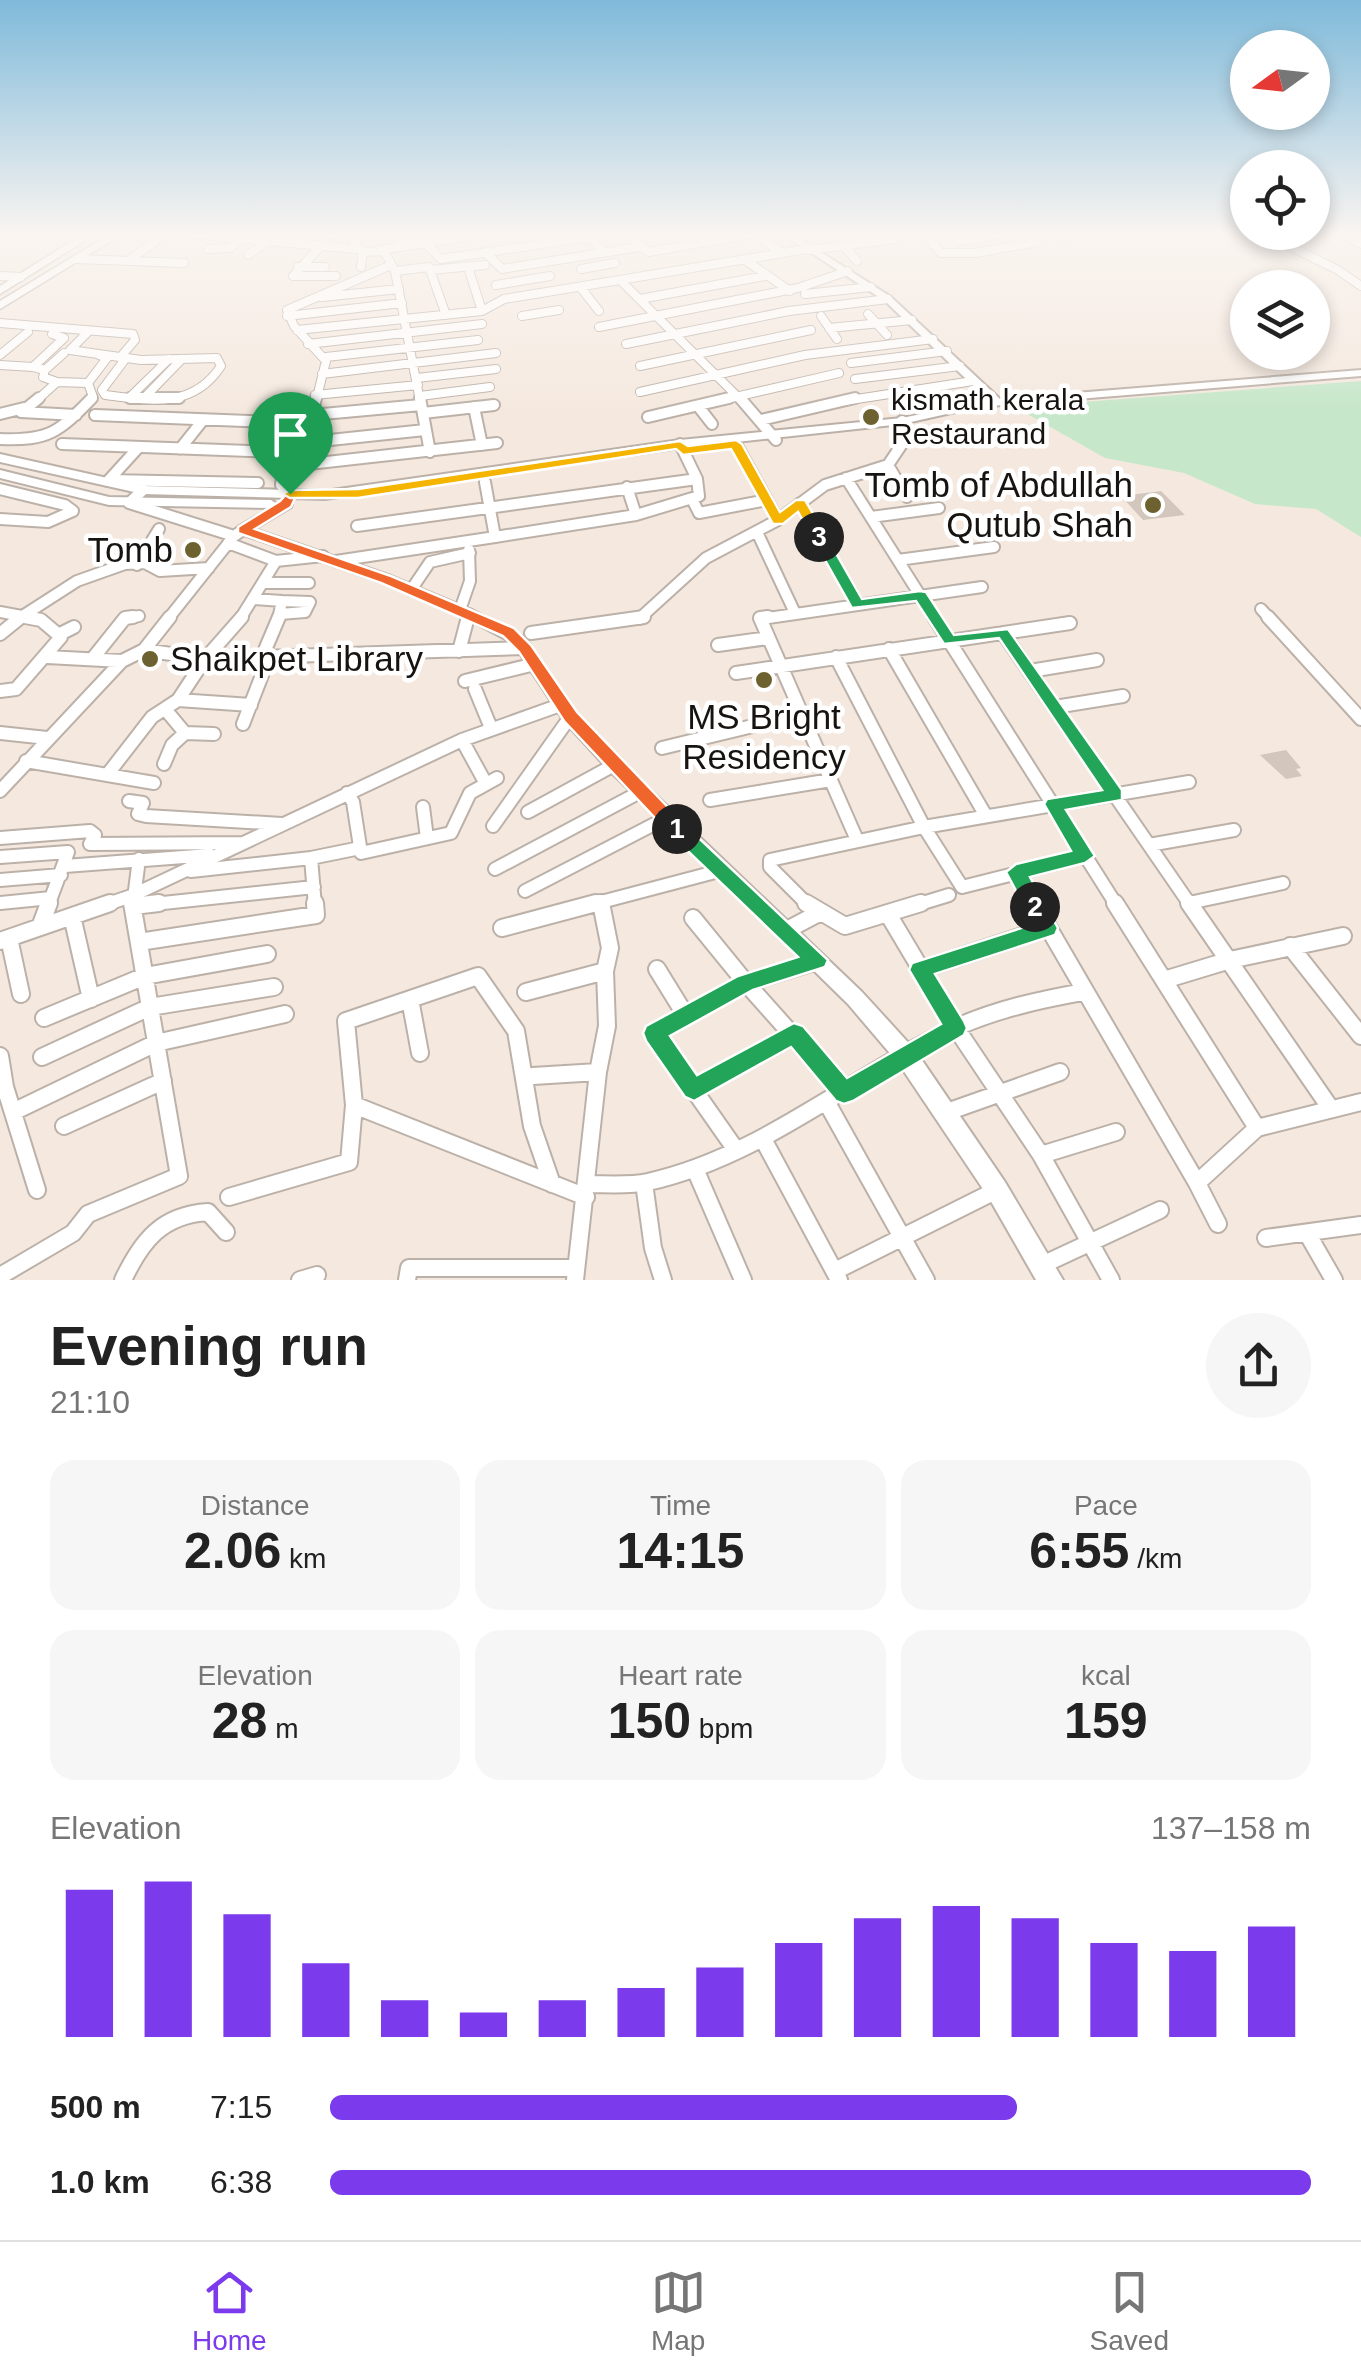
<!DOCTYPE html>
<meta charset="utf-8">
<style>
:root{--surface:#fff;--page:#f6f6f6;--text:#222;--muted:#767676;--line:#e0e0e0;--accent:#7c3aed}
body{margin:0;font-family:Helvetica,sans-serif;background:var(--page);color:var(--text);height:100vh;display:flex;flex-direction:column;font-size:38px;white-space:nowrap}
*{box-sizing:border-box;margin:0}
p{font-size:32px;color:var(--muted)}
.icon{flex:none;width:55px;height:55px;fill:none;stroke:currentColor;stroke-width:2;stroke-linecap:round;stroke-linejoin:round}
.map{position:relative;height:1280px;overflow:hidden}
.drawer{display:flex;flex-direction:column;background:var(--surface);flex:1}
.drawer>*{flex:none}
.needle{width:65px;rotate:255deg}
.fabs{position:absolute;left:1230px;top:30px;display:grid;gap:20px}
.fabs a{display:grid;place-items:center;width:100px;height:100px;border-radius:50%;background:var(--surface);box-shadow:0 5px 15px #0003;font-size:50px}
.pin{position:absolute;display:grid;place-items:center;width:85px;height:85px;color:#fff;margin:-102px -42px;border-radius:50% 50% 50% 0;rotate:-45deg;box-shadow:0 0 10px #0007}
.pin .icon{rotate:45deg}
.km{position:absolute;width:50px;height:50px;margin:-25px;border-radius:50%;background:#222;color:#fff;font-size:28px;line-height:50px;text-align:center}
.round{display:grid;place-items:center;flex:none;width:105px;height:105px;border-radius:52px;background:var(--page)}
.head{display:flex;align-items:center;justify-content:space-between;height:170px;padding:0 50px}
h1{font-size:55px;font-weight:700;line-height:75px}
.figures{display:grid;grid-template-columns:repeat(3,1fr);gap:15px;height:170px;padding:10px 50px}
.figures div{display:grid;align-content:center;border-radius:25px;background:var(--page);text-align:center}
.figures b{font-size:50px;font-weight:700}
.figures small{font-size:28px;font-weight:400}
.figures p{font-size:28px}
.chart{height:280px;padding:20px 50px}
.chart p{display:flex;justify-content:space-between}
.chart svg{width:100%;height:180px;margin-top:10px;stroke:var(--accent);stroke-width:6}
ul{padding:0 50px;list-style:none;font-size:32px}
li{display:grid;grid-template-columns:160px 120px 1fr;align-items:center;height:75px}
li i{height:25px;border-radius:12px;background:var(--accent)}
.tab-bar{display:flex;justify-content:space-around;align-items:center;height:140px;border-top:2px solid var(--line);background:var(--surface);font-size:28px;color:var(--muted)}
.tab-bar a{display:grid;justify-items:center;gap:5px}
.tab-bar .selected{color:var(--accent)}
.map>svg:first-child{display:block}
.green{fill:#c6e7c9}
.building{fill:#d2c6bd}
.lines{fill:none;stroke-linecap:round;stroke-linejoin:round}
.minor-far3-casing{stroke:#bcb1a8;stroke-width:10}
.minor-far2-casing{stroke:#bcb1a8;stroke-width:14}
.minor-far1-casing{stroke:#bcb1a8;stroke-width:16}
.minor-casing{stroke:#bcb1a8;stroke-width:20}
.tertiary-casing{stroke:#bcb1a8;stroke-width:4}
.primary-casing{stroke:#bcb1a8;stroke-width:3}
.minor-far3{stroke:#fff;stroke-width:8}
.minor-far2{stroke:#fff;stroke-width:10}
.minor-far1{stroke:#fff;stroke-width:12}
.minor{stroke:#fff;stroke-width:16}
.tertiary{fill:#fff;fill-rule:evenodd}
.primary{fill:#fff;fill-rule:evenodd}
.split-1{fill:#f0652b;stroke:#fff;stroke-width:2.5}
.split-2{fill:#22a559;stroke:#fff;stroke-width:2.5}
.split-3{fill:#22a559;stroke:#fff;stroke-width:2.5}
.split-4{fill:#f5b400;stroke:#fff;stroke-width:2.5}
.poi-dot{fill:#6d622f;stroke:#fff;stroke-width:4}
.labels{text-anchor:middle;stroke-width:9;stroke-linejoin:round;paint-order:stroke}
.far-poi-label{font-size:30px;fill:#171310;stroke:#fff;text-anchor:start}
.poi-label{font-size:35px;fill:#171310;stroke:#fff;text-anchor:end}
</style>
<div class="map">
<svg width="1361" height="1280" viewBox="0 0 1361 1280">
<rect width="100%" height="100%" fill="#f5e9df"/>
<path class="green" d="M1361 381V537L1316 509 1255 504 1184 473 1105 458 1015 407Z"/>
<path class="building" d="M1161 491 1185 515 1143 520 1121 496Z
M1286 750 1301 768 1296 769 1302 776 1286 779 1260 755Z"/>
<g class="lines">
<g class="minor-far3-casing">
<path id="minor-far3" d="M181 233 357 249
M313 233 348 236
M347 233 363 252 361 267
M390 233 398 239 437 233
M624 233 649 252 753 234
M924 233 941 253H976L1037 242
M1055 233 1064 238
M1085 233 1089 236
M1263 233 1338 270 1361 286
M1341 233 1361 244
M789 235 803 233
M764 240 782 253
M959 241 1007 233
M425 243 441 259 590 237 604 253
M842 244 857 261
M321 246 293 276H336
M208 249 230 248 242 238
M380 250 490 233
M809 250 895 239
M363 252 384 251 395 271 420 401
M486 253 502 269 639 247
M248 255 279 233
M77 259 184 263
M745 260 790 291
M128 261 167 233
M298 267H325
M468 267 482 311
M581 269 615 263
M430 270 485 265
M395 271 429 267 446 315
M0 276 21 277
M622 282 742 401
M496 285 550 276
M801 287 848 271
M581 288 599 311
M805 294 871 287
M322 297 399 289
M640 299 765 276
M868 314 887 335
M287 316 402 303
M522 316 559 310
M821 316 837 339
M0 323 133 334 135 340 123 354
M599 327 798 288
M829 328 912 320
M297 330 482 311 504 299 807 249
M87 333 70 350 141 360 217 358 221 366C193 409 150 401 105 395L102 390 126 358
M308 344 482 324
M626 344 789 311 888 299
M0 355 28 332
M326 357 478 340
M851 363 947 351
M0 365 33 367 64 338 52 334
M640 366 811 330
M33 367 45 370 43 377 57 382 36 401
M45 370 64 353
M322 374 496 353
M417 378 496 369
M855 379 960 366
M57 382 88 383
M88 383 107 358 99 355
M88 383 93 397 89 401
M640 392 805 355 933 339
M315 395 418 385
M420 396 490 387
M129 398 169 359
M143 399 182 359
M316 401 326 361 294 326 287 310 391 265
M718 401 839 373
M844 401 973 381"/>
</g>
<g class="minor-far2-casing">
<path id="minor-far2" d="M130 398H179
M420 398 430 452
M740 398 776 440
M698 406 712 424
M474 407 482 445
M21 412 76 415
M423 413 494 405
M0 414 28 407 39 398
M95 415 297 423
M312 415 421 405
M648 417 729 398
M761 420 855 398
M0 439C49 441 59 432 92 398
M62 444 278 452
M292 444 425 430
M736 444 767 500
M180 449 203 420
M888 465 907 497
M282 467 497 443
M846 478 935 619
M109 480 258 483
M108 481 138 448
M485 482 495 537 636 515
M627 487 636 515 699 496 697 479 680 444
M0 489 65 505 73 511 48 522 0 519
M143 490 129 503 234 536
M290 494 281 485 285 451 312 415 316 398
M693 501 699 513 767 500 778 520
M800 503 858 604
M871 517 939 508
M357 526 697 479
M757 532 795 613
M228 543 276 561 323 556
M898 560 994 547
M336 561 495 537
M137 565 159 529
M263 583H309
M411 590 430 562 470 553
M253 599 282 601 278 619
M1261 609 1270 619
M460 610 470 581 469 550
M0 612 38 619
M280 614 305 612 310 602 282 601
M18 619 77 581 125 564 145 563 160 571 209 568
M124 619 139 616
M168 619 234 536 243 530
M240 619 276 561
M468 619 469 614
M639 619 706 558 778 520 825 485 888 465 908 435 902 421
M761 619 982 587"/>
</g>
<g class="minor-far1-casing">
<path id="minor-far1" d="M768 617 760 618 857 840
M934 617 1117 906
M1268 617 1361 719
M531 633 644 617
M1003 633 1191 906
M0 634 21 617
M60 634 74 627
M718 645 768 638
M889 649 986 816
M144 650 205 659 525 648
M459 651 468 617
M47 657 122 661
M262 657 279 617
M836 657 924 827 962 887 1085 856
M93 658 125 618 133 617
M1030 671 1097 660
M736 673 1070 623
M465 681 535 664
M475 689 491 728
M0 691 16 689 61 637 41 620 25 617
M178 700 251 705
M1055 707 1123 696
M165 709 185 733
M243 724 269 657
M0 733 47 738
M462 740 485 782
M662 748 802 714
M26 761 154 783
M164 764 172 745 185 733 214 734
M107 775 152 717 178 700 205 659 242 617
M0 791 122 661 144 650 170 617
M347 793 353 802 361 853 451 833 470 793 497 778
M710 800 831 780
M129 801 143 803 138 814 146 816 282 824
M423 807 427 838
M528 812 614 765
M493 826 570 717
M0 838 90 831 95 835 90 844 244 843
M1149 845 1234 830
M0 857 68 852 48 906
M311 858 315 906
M65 866 210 855
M495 869 640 792
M191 871 311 858 360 848
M1017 872 1036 906
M0 880 61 875
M525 891 666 818
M601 902 602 906
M0 903 51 898
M1189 903 1283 883
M102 906 131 896 462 740 563 704
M133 906 139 859
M135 906 314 887
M586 906 719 871
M809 906 770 867V860L924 827 1189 782
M913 906 949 895"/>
</g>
<g class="minor-casing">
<path id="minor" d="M806 903 845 926 921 903
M1034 903 1197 1183 1257 1128 1361 1102
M1115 903 1257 1128
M1189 903 1331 1109
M133 906 159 903
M888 914 956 1028 1041 1155 1111 1280
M72 916 91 999
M693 918 746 983 654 1033 736 1150
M40 927 49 903
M502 928 596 903
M785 931 819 913
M9 938 21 994
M0 941 110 903
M139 942 316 915 315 903
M1290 946 1361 1036
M817 961 746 983 844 1093
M657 969 686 1016
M920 970 1047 928
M1164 980 1230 960 1343 936
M526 992 605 971
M410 999 420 1053
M44 1018 145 976 267 954
M0 1056 5 1087 37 1190
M42 1057 150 1007 274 987
M533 1076 598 1072
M693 1089 794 1033
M827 1103 926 1280
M354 1105 586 1197
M13 1112 156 1043 285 1014
M947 1112 1060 1072
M64 1126 163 1081
M763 1139 839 1280
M1041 1155 1116 1132
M695 1169 743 1280
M644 1183 653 1248 663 1280
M1197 1183 1218 1224
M587 1184C607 1184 629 1186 648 1182 764 1156 852 1075 957 1027 998 1009 1039 1000 1083 992
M229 1197 349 1162 354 1105 346 1021 478 976 516 1031 532 1126 552 1184
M1307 1233 1334 1280
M1266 1238 1361 1225
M1042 1265 1160 1210
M835 1271 997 1190
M0 1276 73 1233 88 1214 179 1176 132 903
M123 1280C142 1240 162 1215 208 1212L226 1232
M300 1280 317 1275
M407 1280 409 1268H576
M575 1280 598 1072 607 1026 605 971 610 948 601 903"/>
</g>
<g class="tertiary-casing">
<path id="tertiary" d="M781 233H791L891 297 1000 399 1361 370V376L978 407 902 424 680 448 325 499 143 494 0 462V454L143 486 325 491 680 440 902 418 988 400 885 301Z
M0 470 109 497 271 500 277 504 286 500 291 501 292 504 291 507 254 529 391 576 474 611 523 637 576 713 620 761 862 992 915 1050 1005 1182 1063 1280H1036L989 1198 899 1064 848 1004 608 769 564 721 513 643 464 617 381 582 238 533 236 530 238 527 271 508 109 505 0 478Z"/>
</g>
<g class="primary-casing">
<path id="primary" d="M85 233H97L0 294V286Z
M112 233H124L0 309V301Z"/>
</g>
<use href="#minor-far3" class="minor-far3"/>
<use href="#minor-far2" class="minor-far2"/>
<use href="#minor-far1" class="minor-far1"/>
<use href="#minor" class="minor"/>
<use href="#tertiary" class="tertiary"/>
<use href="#primary" class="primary"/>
</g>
<linearGradient id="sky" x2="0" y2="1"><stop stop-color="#7fbada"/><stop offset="0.57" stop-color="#faf5f1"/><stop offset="1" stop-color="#faf5f1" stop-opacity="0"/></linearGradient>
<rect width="1361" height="412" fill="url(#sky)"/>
<path class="split-1" d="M290 490 297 494 291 507 255 529 391 576 514 628 531 645 577 712 684 824V834H670L564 721 519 652 503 636 381 583 238 533V527L280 501Z"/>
<path class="split-2" d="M677 822 684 824 828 960 825 967 753 990 670 1036 697 1075 794 1023 803 1026 847 1078 941 1024 909 970 912 963 1034 924 1025 907 1035 898 1043 901 1058 928 1055 935 935 974 964 1021 967 1028 964 1035 853 1101 844 1104 836 1101 791 1047 694 1101 685 1097 646 1041 643 1033 646 1026 738 976 798 957 670 834 668 829Z"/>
<path class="split-3" d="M814 534H825L862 599 920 591 926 592 954 635 1008 629 1122 790V800L1066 810 1095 856 1085 863 1030 877 1046 907 1043 913H1028L1006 872 1016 864 1071 851 1044 804 1047 799 1102 790 999 638 944 644 916 601 852 608 812 537Z"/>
<path class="split-4" d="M736 440 742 444 780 512 796 500H805L827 537 825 540H814L798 512 783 524H773L731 449 683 455 676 449 358 498H290L283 494 290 490 358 489 680 441 688 446Z"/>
<g class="poi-dot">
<circle cx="871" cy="417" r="10"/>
<circle cx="1153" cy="505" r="10"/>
<circle cx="193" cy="550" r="10"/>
<circle cx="150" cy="659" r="10"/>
<circle cx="764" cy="680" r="10"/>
</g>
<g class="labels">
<g class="far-poi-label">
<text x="891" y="410">kismath kerala<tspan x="891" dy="34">Restaurand</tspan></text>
</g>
<g class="poi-label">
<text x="1133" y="497">Tomb of Abdullah<tspan x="1133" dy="40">Qutub Shah</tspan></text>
<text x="173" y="562">Tomb</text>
<text x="170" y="671" text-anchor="start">Shaikpet Library</text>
<text x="764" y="729" text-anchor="middle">MS Bright<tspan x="764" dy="40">Residency</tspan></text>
</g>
</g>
</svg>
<div class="fabs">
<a><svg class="needle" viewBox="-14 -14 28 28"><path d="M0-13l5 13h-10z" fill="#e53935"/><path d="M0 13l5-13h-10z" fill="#767676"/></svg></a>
<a><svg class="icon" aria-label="locate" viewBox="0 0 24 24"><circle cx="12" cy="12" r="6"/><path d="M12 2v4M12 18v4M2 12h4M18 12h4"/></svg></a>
<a><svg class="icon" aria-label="layers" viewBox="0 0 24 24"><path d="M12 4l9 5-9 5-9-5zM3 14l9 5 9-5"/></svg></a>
</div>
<div class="pin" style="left:290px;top:494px;background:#1e9e55"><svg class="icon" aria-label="arrive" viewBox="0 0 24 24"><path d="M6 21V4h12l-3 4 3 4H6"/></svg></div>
<b class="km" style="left:677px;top:829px">1</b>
<b class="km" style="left:1035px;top:907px">2</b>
<b class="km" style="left:819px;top:537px">3</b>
</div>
<section class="drawer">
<div class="head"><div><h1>Evening run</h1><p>21:10</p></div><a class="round"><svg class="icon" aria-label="share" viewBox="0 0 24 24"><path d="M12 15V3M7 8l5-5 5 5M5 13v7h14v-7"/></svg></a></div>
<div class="figures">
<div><p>Distance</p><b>2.06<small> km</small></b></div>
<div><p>Time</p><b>14:15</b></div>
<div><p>Pace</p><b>6:55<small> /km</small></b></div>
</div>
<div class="figures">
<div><p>Elevation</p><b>28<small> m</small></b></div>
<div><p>Heart rate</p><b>150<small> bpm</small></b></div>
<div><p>kcal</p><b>159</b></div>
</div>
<div class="chart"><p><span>Elevation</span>137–158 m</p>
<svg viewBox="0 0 160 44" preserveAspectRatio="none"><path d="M5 44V8M15 44V6M25 44V14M35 44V26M45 44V35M55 44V38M65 44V35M75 44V32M85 44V27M95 44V21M105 44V15M115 44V12M125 44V15M135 44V21M145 44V23M155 44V17"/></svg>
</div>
<ul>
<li><b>500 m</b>7:15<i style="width:70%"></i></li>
<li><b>1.0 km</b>6:38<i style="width:100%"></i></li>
</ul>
</section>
<nav class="tab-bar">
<a class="selected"><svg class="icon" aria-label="home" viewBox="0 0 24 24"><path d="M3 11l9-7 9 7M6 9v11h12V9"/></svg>Home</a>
<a><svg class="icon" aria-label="map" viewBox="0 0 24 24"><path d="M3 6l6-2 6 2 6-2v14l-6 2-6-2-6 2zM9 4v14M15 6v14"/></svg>Map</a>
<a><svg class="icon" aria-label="saved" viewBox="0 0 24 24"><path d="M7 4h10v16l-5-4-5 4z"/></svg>Saved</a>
</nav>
